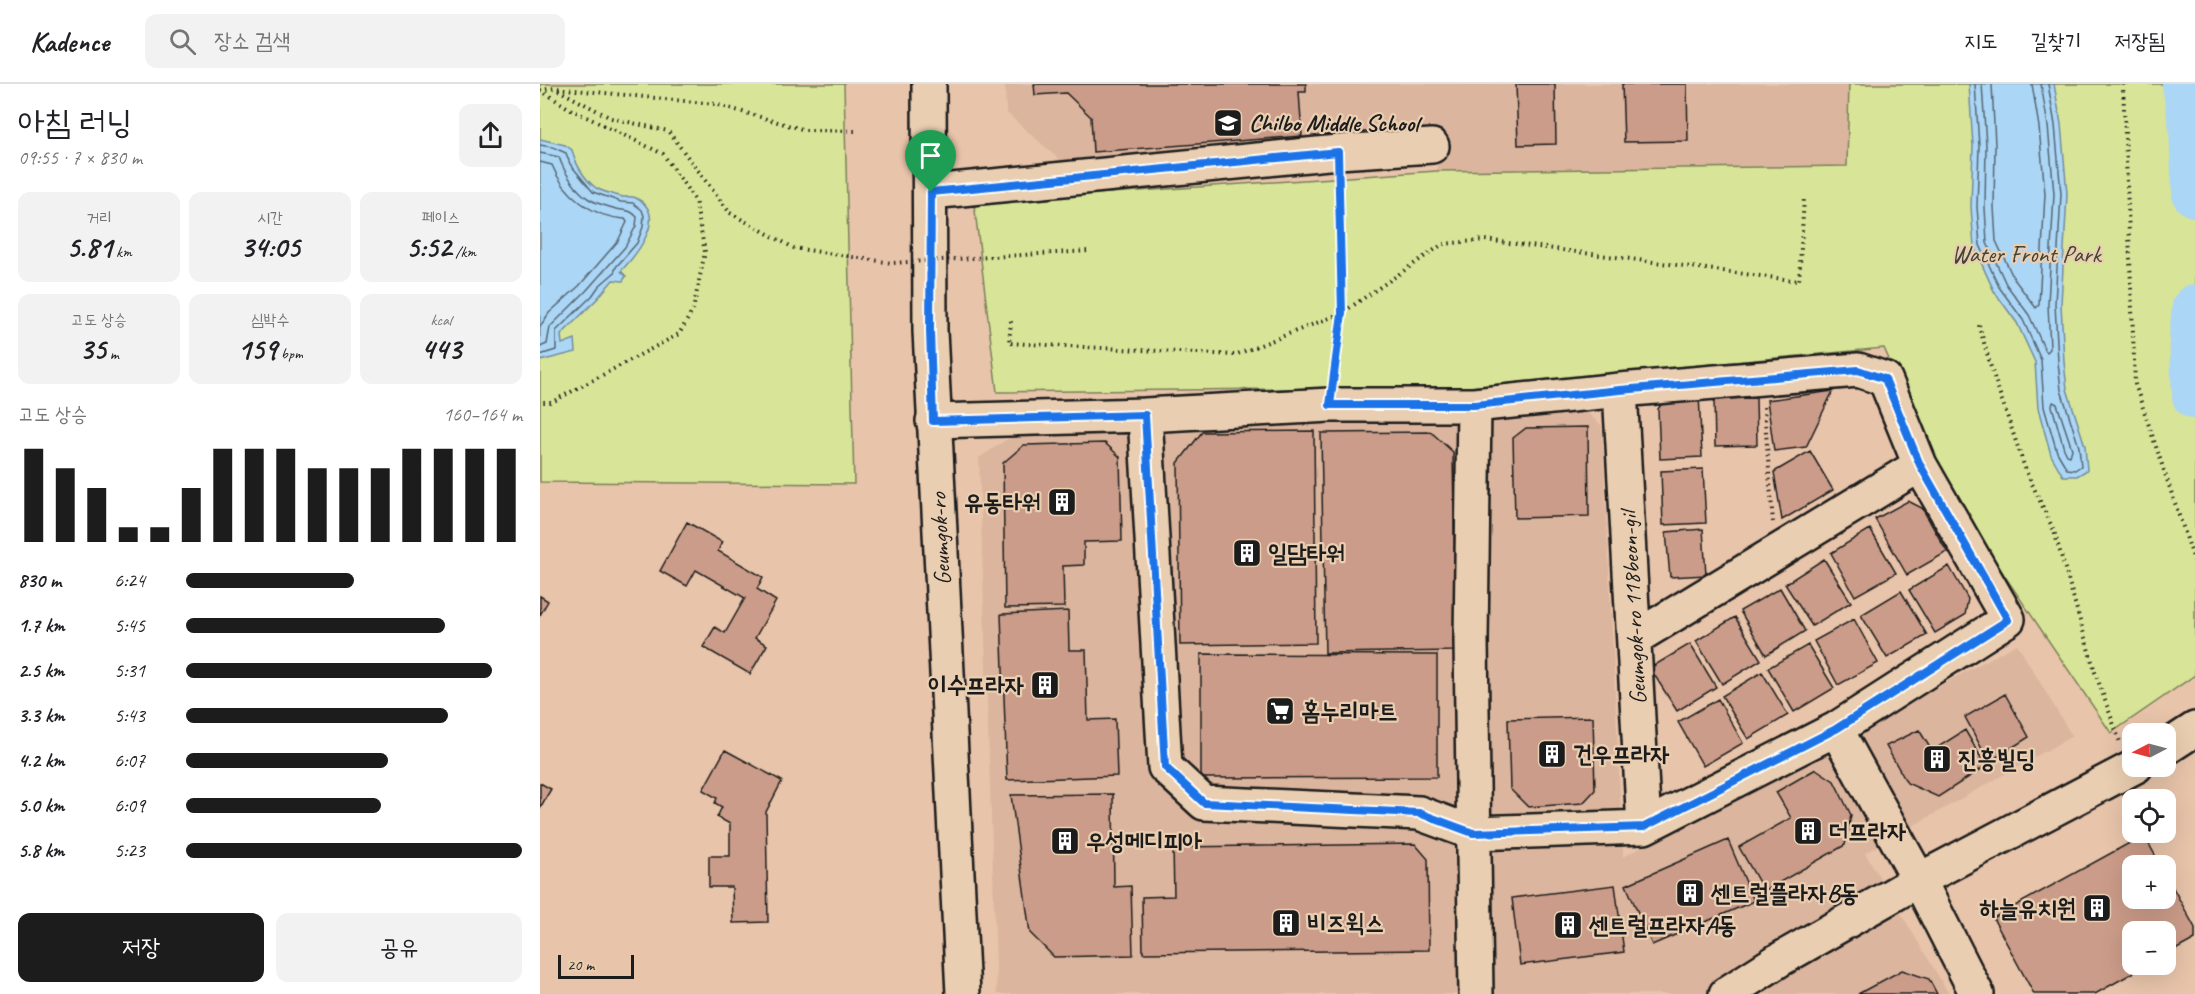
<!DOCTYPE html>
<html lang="ko">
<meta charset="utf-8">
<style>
:root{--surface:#fff;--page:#f2f2f2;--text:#202124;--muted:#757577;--line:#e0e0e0;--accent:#1c1c1c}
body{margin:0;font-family:Caveat,"Poor Story",sans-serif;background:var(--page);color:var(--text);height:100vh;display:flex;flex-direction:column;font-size:22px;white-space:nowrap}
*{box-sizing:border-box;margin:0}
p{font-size:20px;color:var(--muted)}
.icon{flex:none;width:33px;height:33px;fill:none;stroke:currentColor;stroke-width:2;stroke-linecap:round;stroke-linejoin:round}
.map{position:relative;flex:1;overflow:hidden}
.panel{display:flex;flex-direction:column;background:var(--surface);width:540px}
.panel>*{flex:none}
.needle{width:39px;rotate:264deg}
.fabs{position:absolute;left:1582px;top:639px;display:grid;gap:12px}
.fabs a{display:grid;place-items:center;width:54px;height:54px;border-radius:12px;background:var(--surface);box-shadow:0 6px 24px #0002;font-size:30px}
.scale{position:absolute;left:18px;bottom:15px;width:76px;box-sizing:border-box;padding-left:6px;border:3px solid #1c1c1c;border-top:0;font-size:16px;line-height:21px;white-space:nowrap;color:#1c1c1c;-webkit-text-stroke:4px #eaceb1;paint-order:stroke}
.pin{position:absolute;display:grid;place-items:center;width:51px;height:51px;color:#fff;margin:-62px -26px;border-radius:50% 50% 50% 0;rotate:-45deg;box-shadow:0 0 6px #0007}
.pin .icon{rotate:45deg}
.round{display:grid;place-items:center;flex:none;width:63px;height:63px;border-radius:12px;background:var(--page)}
.overview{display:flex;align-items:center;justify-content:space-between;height:102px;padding:0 18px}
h1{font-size:33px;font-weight:600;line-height:45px}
.metrics{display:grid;grid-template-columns:repeat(3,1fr);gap:9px;height:102px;padding:6px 18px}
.metrics div{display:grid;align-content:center;border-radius:12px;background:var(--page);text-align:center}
.metrics b{font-size:30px;font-weight:600}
.metrics small{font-size:16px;font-weight:400}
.metrics p{font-size:16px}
.chart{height:168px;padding:12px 18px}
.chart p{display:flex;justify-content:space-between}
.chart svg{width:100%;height:108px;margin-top:6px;stroke:var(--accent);stroke-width:6}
.button{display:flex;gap:12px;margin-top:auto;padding:12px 18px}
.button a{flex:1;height:69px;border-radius:12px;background:var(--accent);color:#fff;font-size:24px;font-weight:600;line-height:69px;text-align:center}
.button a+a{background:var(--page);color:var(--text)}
ul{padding:0 18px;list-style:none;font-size:20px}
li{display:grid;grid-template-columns:96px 72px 1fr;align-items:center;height:45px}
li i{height:15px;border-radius:8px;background:var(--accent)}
header{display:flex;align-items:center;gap:36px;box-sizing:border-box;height:84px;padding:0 30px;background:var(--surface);border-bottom:2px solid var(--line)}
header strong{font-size:28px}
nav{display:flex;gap:33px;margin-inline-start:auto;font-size:21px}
.search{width:420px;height:54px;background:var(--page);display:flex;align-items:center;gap:15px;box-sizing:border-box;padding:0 21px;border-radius:12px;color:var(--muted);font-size:22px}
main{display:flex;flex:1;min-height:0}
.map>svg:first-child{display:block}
.built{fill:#dbb59d}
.green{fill:#d8e497;stroke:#7a805a;stroke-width:1.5}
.water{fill:#abd6f6;stroke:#728c9f;stroke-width:1.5}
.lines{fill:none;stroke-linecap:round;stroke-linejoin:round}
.shore{stroke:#556673;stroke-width:1.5}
.river{stroke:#abd6f6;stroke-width:46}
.building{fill:#cb9c89;stroke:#1c1c1c;stroke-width:1.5}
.minor-casing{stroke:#1c1c1c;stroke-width:38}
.major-casing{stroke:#1c1c1c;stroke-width:38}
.path{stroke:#1c1c1c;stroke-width:4;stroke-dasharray:1.5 4.5;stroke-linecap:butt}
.minor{stroke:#eaceb1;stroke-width:33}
.major{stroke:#eaceb1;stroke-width:33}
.path-bridge{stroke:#1c1c1c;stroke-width:4;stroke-dasharray:1.5 4.5;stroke-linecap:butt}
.route-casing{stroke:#fff;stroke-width:12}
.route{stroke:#1a73e8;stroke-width:8}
.labels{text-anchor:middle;stroke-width:4.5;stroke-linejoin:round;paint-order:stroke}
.poi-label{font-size:24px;font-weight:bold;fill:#1c1c1c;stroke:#eaceb1;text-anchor:start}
.park-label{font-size:24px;fill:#424435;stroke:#eaceb1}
.street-label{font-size:24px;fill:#1c1c1c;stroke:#eaceb1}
</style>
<header>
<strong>Kadence</strong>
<div class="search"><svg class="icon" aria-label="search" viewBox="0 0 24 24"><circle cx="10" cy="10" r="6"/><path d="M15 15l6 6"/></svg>장소 검색</div>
<nav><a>지도</a><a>길찾기</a><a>저장됨</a></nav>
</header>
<main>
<section class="panel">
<div class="overview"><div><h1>아침 러닝</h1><p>09:55 · 7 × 830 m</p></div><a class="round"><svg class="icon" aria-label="share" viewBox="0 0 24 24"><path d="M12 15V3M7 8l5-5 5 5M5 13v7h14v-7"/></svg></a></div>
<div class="metrics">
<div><p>거리</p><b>5.81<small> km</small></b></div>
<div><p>시간</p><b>34:05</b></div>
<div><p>페이스</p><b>5:52<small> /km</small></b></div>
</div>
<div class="metrics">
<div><p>고도 상승</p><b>35<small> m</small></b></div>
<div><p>심박수</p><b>159<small> bpm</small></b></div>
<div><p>kcal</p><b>443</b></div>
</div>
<div class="chart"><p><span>고도 상승</span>160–164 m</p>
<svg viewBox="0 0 160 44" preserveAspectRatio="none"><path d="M5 44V6M15 44V14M25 44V22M35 44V38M45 44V38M55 44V22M65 44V6M75 44V6M85 44V6M95 44V14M105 44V14M115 44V14M125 44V6M135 44V6M145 44V6M155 44V6"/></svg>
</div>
<ul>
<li><b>830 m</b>6:24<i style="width:50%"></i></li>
<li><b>1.7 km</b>5:45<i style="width:77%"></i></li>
<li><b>2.5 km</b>5:31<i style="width:91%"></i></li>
<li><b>3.3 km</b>5:43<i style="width:78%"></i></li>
<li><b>4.2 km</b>6:07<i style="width:60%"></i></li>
<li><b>5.0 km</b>6:09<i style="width:58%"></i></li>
<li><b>5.8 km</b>5:23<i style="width:100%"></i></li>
</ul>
<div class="button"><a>저장</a><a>공유</a></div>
</section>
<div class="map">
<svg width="1655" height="910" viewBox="0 0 1655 910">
<rect width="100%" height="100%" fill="#e8c4aa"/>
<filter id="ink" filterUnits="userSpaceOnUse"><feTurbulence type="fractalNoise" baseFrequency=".0167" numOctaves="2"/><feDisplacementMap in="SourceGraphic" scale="12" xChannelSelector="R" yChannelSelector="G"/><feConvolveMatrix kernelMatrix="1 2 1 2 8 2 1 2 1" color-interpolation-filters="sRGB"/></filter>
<g filter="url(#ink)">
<path class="built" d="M465 0H1309L1308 82 897 87V50L530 85 466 28Z
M1044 326 1062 342 1083 773 1477 560 1532 652 1325 769 1409 910H457L439 374 473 351Z"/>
<path class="green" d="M0 0H304L314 400 0 398Z
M1309 0H1655V591L1571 649 1408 408 1344 264 929 303 457 308 434 118 897 87 1307 82Z"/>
<path class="water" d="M1429 0H1514L1521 40 1527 110 1521 220 1524 278 1527 305 1545 362 1547 386 1537 392H1523L1511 371 1498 324 1495 278 1477 239 1454 207 1434 163 1431 123 1433 62Z
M0 55 25 61 32 66C35 79 44 95 56 104 63 108 75 111 83 113 87 113 92 112 96 114 129 131 97 170 81 187L86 192 83 197 73 196 57 215 21 251 22 260 35 255 36 268 0 277Z"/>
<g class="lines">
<path class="shore" d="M1435 0 1439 62 1437 123 1440 161 1459 203 1483 236 1501 276 1504 323 1517 368 1527 385 1535 386 1541 382 1539 363 1521 306 1518 278 1515 220 1521 110 1515 41 1508 0
M1442 0 1446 61 1445 123 1447 159 1466 200 1489 231 1505 266 1507 268 1510 265 1508 220 1514 110 1508 42 1501 0
M1452 0 1455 61 1454 123 1456 157 1474 195 1496 224 1499 221 1505 110 1499 43 1492 0
M0 61 12 63 26 69 30 80 53 108 81 118 93 119 102 126 104 132 103 143 97 159 76 183 74 189 59 202 52 212 16 247V266L0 271
M0 69 19 73C24 88 36 107 49 115 57 120 67 122 76 125 85 127 90 125 97 133L96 142 85 163 46 207 10 243 7 260 0 263
M0 78 12 81C24 111 52 133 85 135L87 138 78 157 39 202 9 229 0 243
M1513 318 1517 320 1532 365 1530 372 1527 371 1524 365 1512 322Z"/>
<path class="river" d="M1645 0 1652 44 1655 110
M1655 223 1652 253 1655 312"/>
</g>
<path class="building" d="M494 0H766V8H759L762 52 553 68 551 33 526 9 495 11Z
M976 0H1015L1016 60 978 61Z
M1082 0H1147L1148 57 1084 58Z
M1293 307 1266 363 1234 367 1227 316Z
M1159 310 1162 373 1120 375 1118 325 1127 312Z
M1216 314 1217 361 1175 362 1174 315Z
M1048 343 1049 432 975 434 973 354 986 344Z
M774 347 776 559 640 561 638 379 662 348Z
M891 348 913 368 916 567 785 569 781 349Z
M565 359 580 373 582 457 544 458V481L523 482 524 523 465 524 463 379 484 361Z
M1270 367 1293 406 1242 436 1234 388Z
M1163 385 1166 439 1123 441 1121 387Z
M1368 417 1382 424 1407 468 1367 491 1335 435Z
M147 438 182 458 178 467 223 493 217 505 236 517 215 554 227 561 210 590 163 563 175 543 185 549 205 514 156 486 147 502 120 487Z
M1163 445 1166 491 1130 493 1126 448Z
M1330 445 1356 489 1315 512 1291 469Z
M1284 475 1311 518 1272 542 1245 500Z
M1409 482 1428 515 1425 531 1395 549 1369 506Z
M1240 504 1265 547 1226 571 1200 527Z
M1361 507 1387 551 1347 574 1321 531Z
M0 512 8 517 0 531Z
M528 527 529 566H546L548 636 575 635 577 692 467 696 461 530Z
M1195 533 1221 576 1182 600 1156 557Z
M1314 535 1338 579 1298 601 1274 557Z
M1150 560 1176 603 1137 627 1110 584Z
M1268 561 1294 604 1254 628 1228 584Z
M661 570 897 571V693L661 694Z
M1222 588 1248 631 1208 655 1182 612Z
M1465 610 1489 653 1449 678 1425 633Z
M1178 615 1203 659 1163 682 1138 638Z
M1053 633 1055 706 1043 719 988 723 970 705 968 635Z
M1379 646 1392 667 1425 646 1446 682 1398 713 1367 699 1346 662Z
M185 666 242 697 226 728 228 838 193 839 192 803H169V772H190V740L177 733 182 723 175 719 177 714 163 706Z
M1276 685 1294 697 1311 731 1305 761 1224 807 1199 763 1251 734 1236 708Z
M0 699 11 705 0 724Z
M573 710 574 803 591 802 593 871 514 873 490 849 471 711Z
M1604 751 1621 782H1593V814H1626V791L1655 844V855L1626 871V848H1593V880H1609L1555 910H1494L1453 834Z
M1188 756 1214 817 1112 861 1086 801Z
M875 760 888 775 889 866 603 869 602 813 634 812 633 763Z
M1075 801 1084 868 980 881 972 814Z
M1362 886 1389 895 1397 910H1318Z"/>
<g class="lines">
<g class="minor-casing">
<path id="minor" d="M391 108 798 68 892 62
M1080 306 1104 743
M934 321 931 557 936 910
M393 337 605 331 790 321H934L1080 306 1318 286 1345 295 1380 381 1468 535 1296 645 1104 743 933 749 879 729 664 719 625 683 605 331
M1095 554 1380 381
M1296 645 1379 796 1437 910
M1626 664 1655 645
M1186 910 1239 876 1379 796 1596 682"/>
</g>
<g class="major-casing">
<path id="major" d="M389 0 390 247 423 910"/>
</g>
<path class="path" d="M1583 0 1595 300 1655 479
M0 6 30 25 123 70 155 116 165 168 153 226 139 250 12 318H0
M0 6 15 4 175 20 265 46 319 47
M18 6 71 34 128 47 190 129
M471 237 469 259 695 271 802 229 903 160 945 156 1259 197 1264 114
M1439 241 1452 287 1486 387 1514 447 1555 588 1580 658
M794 294 802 229 799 95
M1224 323 1233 438"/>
<use href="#minor" class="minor"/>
<use href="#major" class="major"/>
<path class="path-bridge" d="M190 129 254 164 352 179 548 167"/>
</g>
</g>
<g class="lines" filter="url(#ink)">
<g class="route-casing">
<path id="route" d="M798 68 802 229 790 321H934L1080 306 1318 286 1345 295 1380 381 1468 536 1296 645 1104 743 933 749 879 729 664 719 625 683 605 331 393 337 390 247 391 108Z"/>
</g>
<use href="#route" class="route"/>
</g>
<defs>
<g id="school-square" transform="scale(1.5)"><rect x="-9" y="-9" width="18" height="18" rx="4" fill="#1c1c1c" stroke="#eaceb1"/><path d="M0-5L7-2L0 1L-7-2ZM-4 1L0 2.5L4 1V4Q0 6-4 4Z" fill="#fff"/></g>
<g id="building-square" transform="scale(1.5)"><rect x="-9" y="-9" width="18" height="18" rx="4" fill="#1c1c1c" stroke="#eaceb1"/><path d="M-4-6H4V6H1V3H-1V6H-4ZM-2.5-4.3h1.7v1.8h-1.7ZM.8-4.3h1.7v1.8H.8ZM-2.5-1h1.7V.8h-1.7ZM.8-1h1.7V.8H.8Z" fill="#fff"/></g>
<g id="supermarket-square" transform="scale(1.5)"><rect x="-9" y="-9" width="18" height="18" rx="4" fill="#1c1c1c" stroke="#eaceb1"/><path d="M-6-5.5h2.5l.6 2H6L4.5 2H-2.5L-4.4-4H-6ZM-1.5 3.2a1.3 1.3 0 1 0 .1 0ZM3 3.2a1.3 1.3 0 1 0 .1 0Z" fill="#fff"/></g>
</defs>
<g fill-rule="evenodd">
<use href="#school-square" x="688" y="39"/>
<use href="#building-square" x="522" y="418"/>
<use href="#building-square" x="707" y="469"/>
<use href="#building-square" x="505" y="601"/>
<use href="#supermarket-square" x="740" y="627"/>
<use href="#building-square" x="1012" y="670"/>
<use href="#building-square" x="1397" y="675"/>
<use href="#building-square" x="1268" y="747"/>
<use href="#building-square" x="525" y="757"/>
<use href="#building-square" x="1150" y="809"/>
<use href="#building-square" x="1557" y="824"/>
<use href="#building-square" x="746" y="839"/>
<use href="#building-square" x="1028" y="841"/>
</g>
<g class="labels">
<g class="poi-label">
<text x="709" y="47">Chilbo Middle School</text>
<text x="501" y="426" text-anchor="end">유동타워</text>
<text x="728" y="477">일담타워</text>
<text x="484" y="609" text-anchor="end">이수프라자</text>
<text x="761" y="635">홈누리마트</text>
<text x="1033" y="678">건우프라자</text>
<text x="1418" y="683">진흥빌딩</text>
<text x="1289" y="755">더프라자</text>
<text x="546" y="765">우성메디피아</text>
<text x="1171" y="817">센트럴플라자B동</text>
<text x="1536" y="832" text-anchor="end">하늘유치원</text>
<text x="767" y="847">비즈윅스</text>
<text x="1049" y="849">센트럴프라자A동</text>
</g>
<g class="park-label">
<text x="1486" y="178">Water Front Park</text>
</g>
<g class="street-label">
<text transform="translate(400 455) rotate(-93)" y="8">Geumgok-ro</text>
<text transform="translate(1093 524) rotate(-93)" y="8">Geumgok-ro 118beon-gil</text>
</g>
</g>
</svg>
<div class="fabs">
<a><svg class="needle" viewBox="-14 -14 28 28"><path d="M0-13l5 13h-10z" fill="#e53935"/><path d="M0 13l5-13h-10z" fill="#757577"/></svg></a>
<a><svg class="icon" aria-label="locate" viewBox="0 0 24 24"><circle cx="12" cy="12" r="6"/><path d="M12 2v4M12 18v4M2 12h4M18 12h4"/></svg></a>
<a>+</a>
<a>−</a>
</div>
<div class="scale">20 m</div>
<div class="pin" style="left:391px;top:108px;background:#1e9e55"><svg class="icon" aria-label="arrive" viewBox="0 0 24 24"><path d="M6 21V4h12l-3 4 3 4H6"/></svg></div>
</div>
</main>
